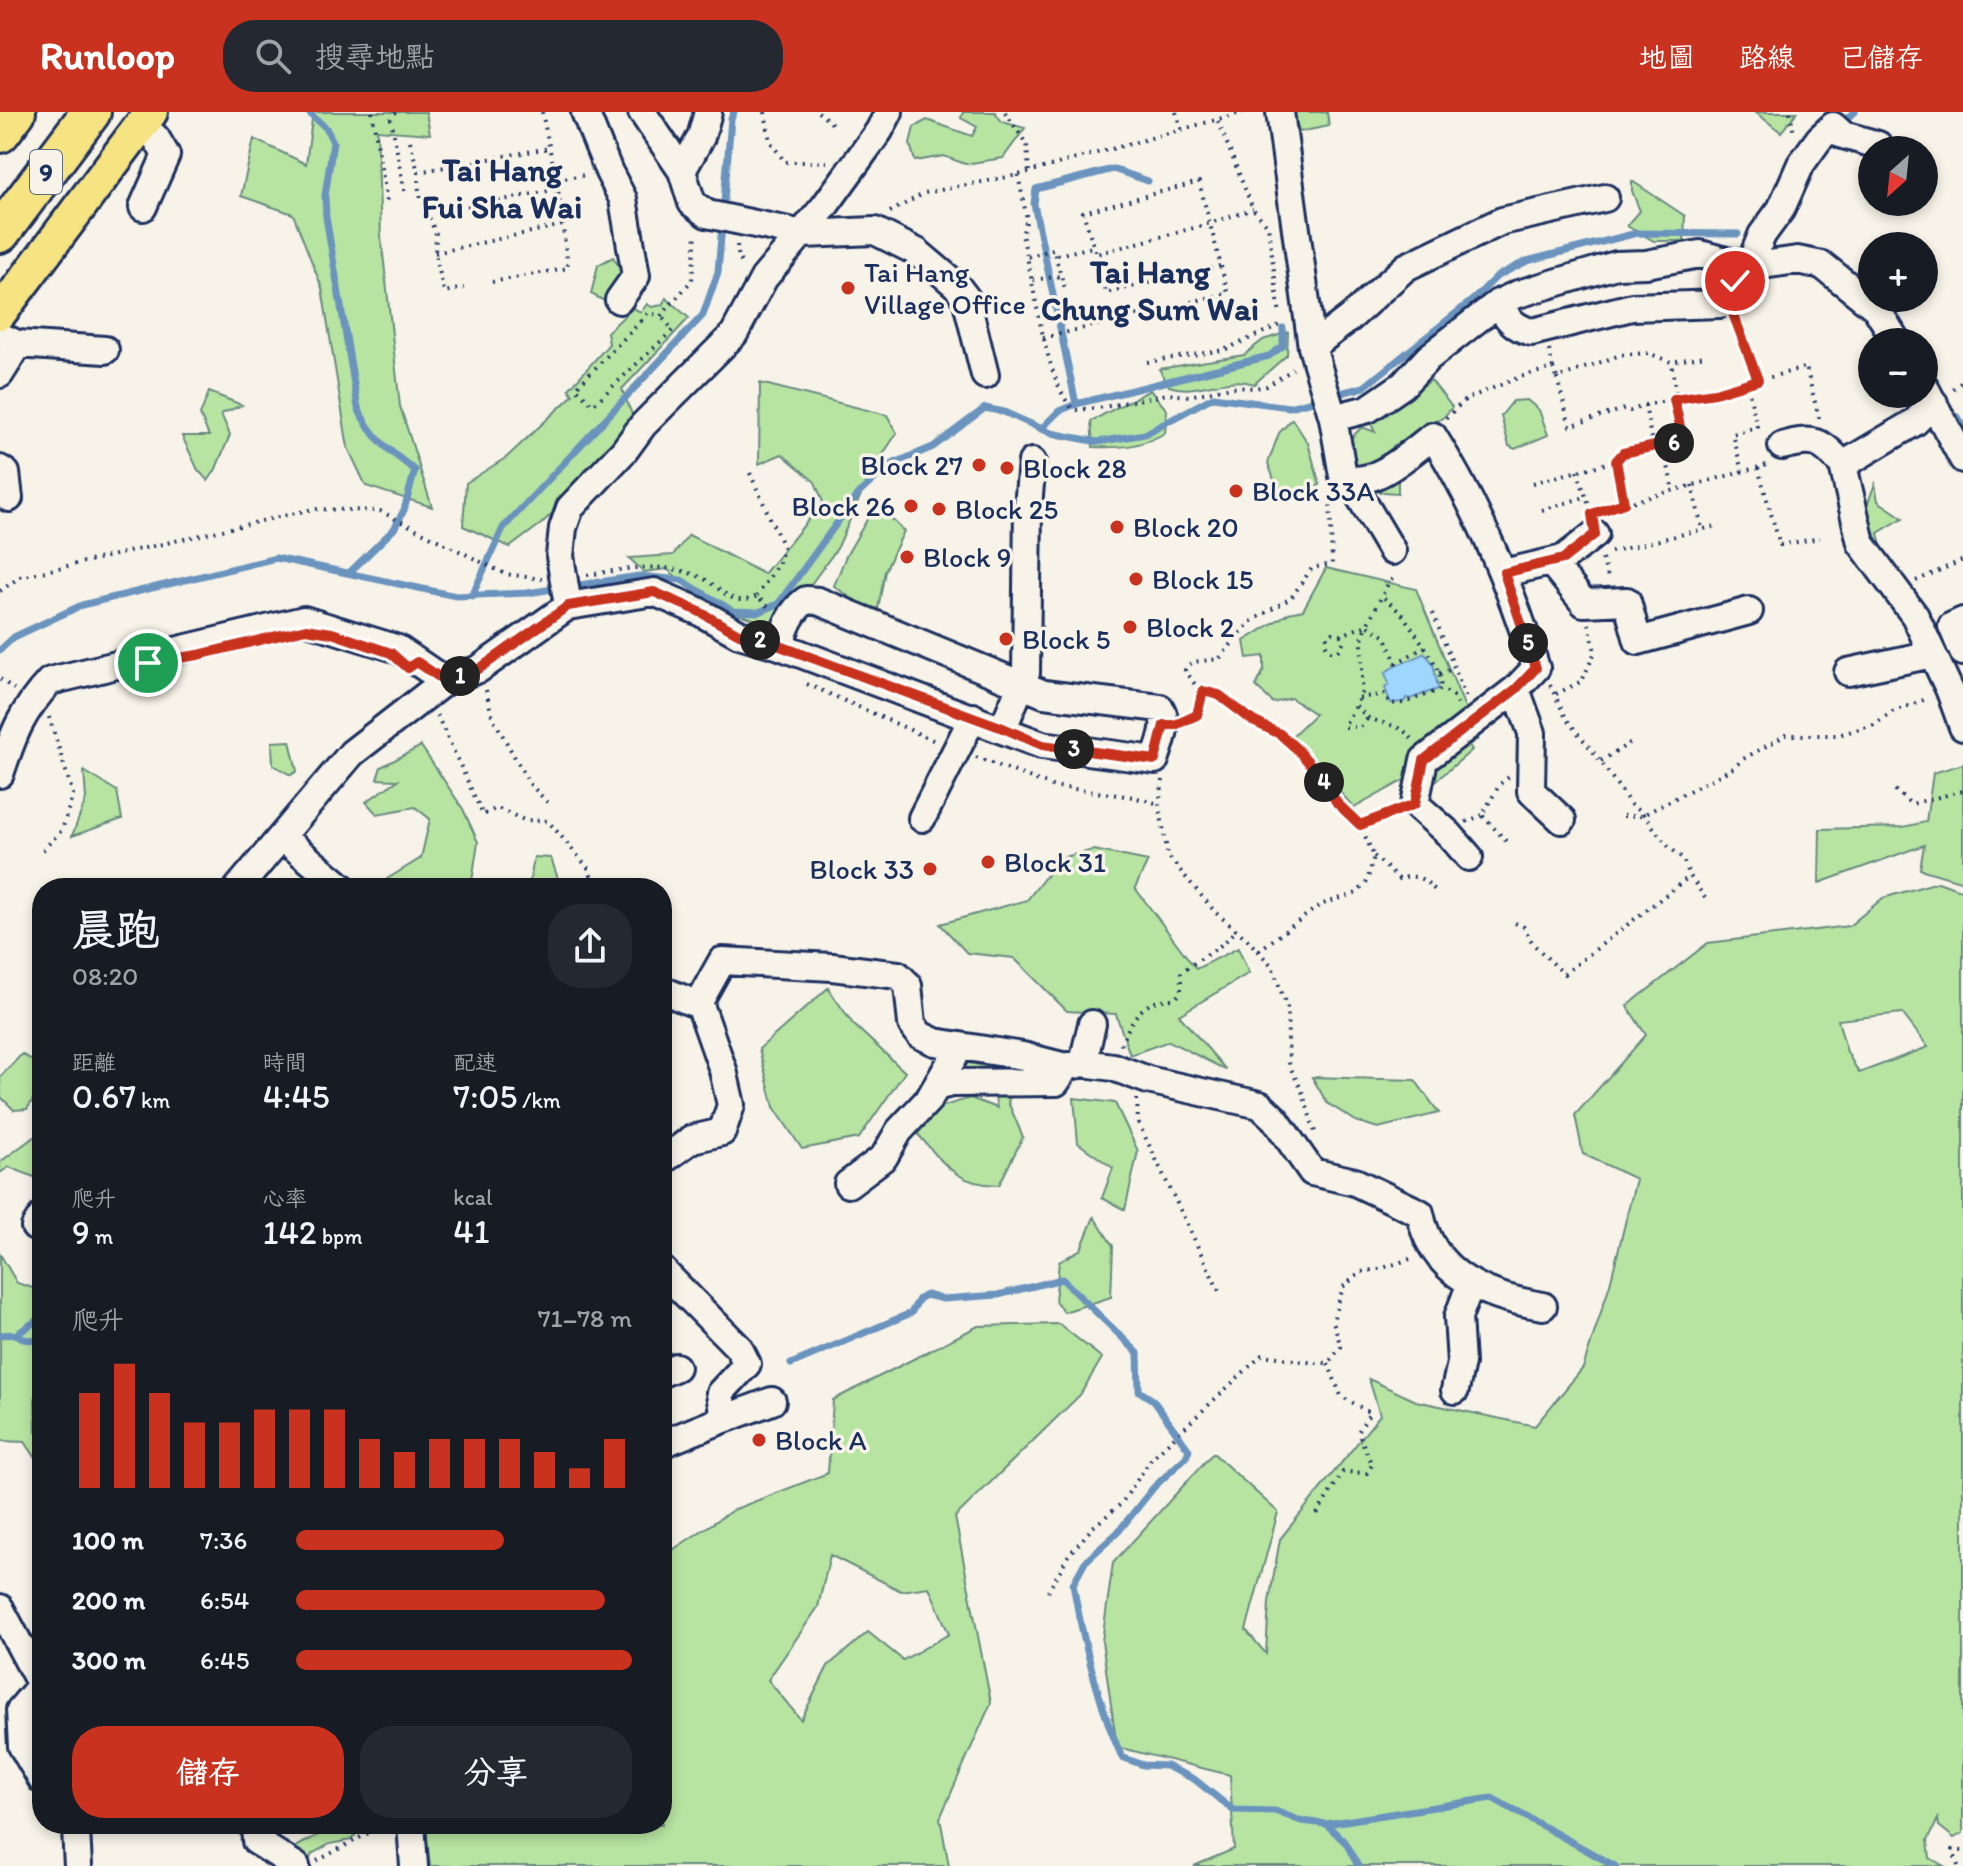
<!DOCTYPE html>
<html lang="zh-TW">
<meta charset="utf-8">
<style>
:root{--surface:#171b24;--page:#242831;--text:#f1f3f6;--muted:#9ea1a6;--accent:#c8321e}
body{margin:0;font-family:Itim,"LXGW WenKai TC",sans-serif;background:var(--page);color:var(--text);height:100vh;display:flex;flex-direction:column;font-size:30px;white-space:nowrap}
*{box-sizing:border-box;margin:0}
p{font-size:26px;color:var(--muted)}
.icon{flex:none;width:44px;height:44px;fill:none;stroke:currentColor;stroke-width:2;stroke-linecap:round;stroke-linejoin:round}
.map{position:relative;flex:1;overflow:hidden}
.side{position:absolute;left:32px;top:766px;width:640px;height:956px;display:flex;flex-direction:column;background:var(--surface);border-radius:32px;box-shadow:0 4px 12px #0003}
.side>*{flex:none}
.needle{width:52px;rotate:207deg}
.tools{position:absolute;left:1858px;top:24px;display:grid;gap:16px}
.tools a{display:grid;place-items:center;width:80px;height:80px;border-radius:50%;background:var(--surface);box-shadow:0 4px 12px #0003;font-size:40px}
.pin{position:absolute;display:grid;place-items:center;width:68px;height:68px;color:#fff;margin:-34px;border:4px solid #fff;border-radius:50%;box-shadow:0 2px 8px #0007}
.km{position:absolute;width:40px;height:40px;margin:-20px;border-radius:50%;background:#222;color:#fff;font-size:22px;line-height:40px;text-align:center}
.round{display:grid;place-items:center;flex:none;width:84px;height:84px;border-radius:32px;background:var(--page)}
.head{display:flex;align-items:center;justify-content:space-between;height:136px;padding:0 40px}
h1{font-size:44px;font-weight:600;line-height:60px}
.figures{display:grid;grid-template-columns:repeat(3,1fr);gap:12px;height:136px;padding:8px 40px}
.figures div{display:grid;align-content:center}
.figures b{font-size:34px;font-weight:600}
.figures small{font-size:22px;font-weight:400}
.figures p{font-size:22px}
.chart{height:224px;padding:16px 40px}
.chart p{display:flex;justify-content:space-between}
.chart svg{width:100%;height:144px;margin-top:8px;stroke:var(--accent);stroke-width:6}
.button{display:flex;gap:16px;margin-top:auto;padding:16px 40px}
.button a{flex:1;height:92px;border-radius:32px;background:var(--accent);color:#fff;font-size:32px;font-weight:600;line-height:92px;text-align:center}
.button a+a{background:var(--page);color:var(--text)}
ul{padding:0 40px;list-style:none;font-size:26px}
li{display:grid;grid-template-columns:128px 96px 1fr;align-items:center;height:60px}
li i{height:20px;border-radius:10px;background:var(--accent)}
header{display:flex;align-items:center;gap:48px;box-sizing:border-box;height:112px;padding:0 40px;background:var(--accent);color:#fff}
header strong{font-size:38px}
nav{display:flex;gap:44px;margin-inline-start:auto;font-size:28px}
.search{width:560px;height:72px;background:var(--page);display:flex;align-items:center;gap:20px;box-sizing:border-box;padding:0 28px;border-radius:32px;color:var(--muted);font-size:30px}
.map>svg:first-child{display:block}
.green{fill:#b7e4a1;stroke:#698a80;stroke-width:2;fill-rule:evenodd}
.water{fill:#9fd6fe;stroke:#6a93be;stroke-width:2}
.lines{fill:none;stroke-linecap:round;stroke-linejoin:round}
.stream{stroke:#6a93be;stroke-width:7}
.minor-casing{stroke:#1b2f5e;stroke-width:32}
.major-casing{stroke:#1b2f5e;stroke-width:38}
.highway-casing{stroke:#1b2f5e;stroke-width:44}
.path{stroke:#1b2f5e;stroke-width:4;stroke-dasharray:2 6;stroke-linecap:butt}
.minor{stroke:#f7f3e8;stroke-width:26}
.major{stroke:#f6e381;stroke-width:32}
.highway{stroke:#f6e381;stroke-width:38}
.route-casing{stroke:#fff;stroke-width:16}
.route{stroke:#c8321e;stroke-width:10}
.poi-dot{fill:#c8321e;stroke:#f7f3e8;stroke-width:3}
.labels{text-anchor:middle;stroke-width:7;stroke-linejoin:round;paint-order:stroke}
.shield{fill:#f7f3e8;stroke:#5d6a87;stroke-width:2}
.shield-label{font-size:26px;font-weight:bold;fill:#1b2f5e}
.poi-label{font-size:28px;fill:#1b2f5e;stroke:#f7f3e8;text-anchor:start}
.quarter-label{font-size:32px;font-weight:bold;fill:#1b2f5e;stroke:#f7f3e8}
</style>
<header>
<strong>Runloop</strong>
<div class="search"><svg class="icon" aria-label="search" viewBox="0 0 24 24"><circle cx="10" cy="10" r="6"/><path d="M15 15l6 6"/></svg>搜尋地點</div>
<nav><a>地圖</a><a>路線</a><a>已儲存</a></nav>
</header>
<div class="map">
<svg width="1963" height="1754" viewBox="0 0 1963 1754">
<rect width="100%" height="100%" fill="#f7f3e8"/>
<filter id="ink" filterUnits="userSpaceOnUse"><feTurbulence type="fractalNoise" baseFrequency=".0125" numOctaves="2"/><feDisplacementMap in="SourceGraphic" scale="16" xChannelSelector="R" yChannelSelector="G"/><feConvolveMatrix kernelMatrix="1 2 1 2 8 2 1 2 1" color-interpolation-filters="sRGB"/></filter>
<g filter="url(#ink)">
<path class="green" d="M313 0H426L430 22 377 18 381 124 400 294 432 395 366 374 348 336 322 176 293 102 241 84 254 27 306 52Z
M963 0H995L1002 10 1025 16 1003 46 965 52 944 44 915 49 910 32 914 15 927 8 972 24 977 15 961 6Z
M1294 0H1327L1329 14 1299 20Z
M1755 0H1797L1781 20Z
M1632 69 1685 104 1684 129H1654L1627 114 1640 99 1632 79Z
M613 145 622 159 610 192 591 182 598 153Z
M666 186 689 206 622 277 633 305 581 374 541 412 510 435 463 414 466 371 507 345 573 283 569 277 609 232 607 220 633 196 641 200 647 192 652 195 662 193Z
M1288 220 1287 243 1254 272C1226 262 1197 284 1169 274L1159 257 1244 243 1263 228Z
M1431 268 1452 295 1444 305 1393 334 1398 356V381L1366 379 1346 331 1362 315 1375 320 1371 312Z
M760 271 887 303 897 321 870 362 838 435 795 494 772 513 710 493 667 457 644 460 629 446 673 443 689 423 764 462 823 390 815 370 782 342 759 352Z
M1150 278 1167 298 1165 321C1141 335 1120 336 1093 335L1091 309Z
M209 280 242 293 221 302 230 323 215 359 208 369 198 358 182 324H209L200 303Z
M1527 288 1539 298 1548 323 1515 337 1509 334 1501 304 1513 289Z
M1292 307 1308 331 1320 373 1290 388 1280 384 1268 351 1279 321Z
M1875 372 1878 389 1903 406 1878 421 1881 434 1870 458 1850 438Z
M876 392 904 419 885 459 878 497 858 491 834 474 846 444Z
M1326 456 1416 477 1478 627 1469 633 1472 638 1430 674 1417 661 1354 696 1291 625 1315 602 1291 586 1273 591 1256 574 1264 558V544L1247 546 1244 529 1289 501 1303 498Z
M290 629 297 659 291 663 273 653 272 630Z
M421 634 463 697 478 730 471 776H392L387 767 421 746 430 707 415 695 377 702 366 690 398 668 377 667 381 655Z
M1963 652V770L1920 757 1924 733 1819 771 1820 717 1903 715 1926 710 1933 661Z
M84 659 117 679 122 707 72 724 86 687Z
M1094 738 1148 749 1135 776 1196 857 1238 836 1249 861 1179 903 1226 958 1169 929 1130 943 1116 902 1067 899 1014 846 967 841 940 812 1027 788 1060 746Z
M534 745 551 746 561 776H529Z
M1938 770 1963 779V1721L1954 1726 1939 1714 1938 1707 1928 1728 1930 1746 1944 1754H1194L1234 1737 1230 1663 1117 1635 1102 1529 1113 1451 1213 1341 1278 1400 1246 1518 1266 1542 1269 1490 1280 1427 1380 1303 1369 1267 1416 1289 1535 1314 1583 1256 1610 1172 1636 1067 1583 1042 1575 1003 1646 923 1627 894 1708 831 1849 814 1883 786ZM1902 901 1928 935 1859 961 1847 940 1838 908Z
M828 876 853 912 905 960 859 1026 802 1037 774 995 759 937Z
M22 942 42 955V974L27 997 14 998 1 985 0 965Z
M965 950 1019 962 1008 990 1023 1025 999 1073C955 1073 943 1050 916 1020L924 1000 970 986 997 996 993 977 962 961Z
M1312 965 1415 968 1439 1001 1378 1016 1356 1009 1327 991Z
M1074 986 1115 991 1138 1039 1125 1098 1102 1086 1113 1056 1078 1031Z
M42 1019V1068L9 1055 0 1061V1050Z
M1094 1105 1113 1134 1111 1185 1064 1200 1055 1189 1059 1150 1081 1137Z
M0 1142 17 1171 42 1179V1253L35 1289 36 1320 42 1325V1355L25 1330 0 1329Z
M1059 1212 1102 1246 1080 1283 955 1405 991 1591 940 1706 949 1754H430L425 1712H662V1445L733 1398 828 1361 833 1288 978 1214ZM830 1443 901 1479 929 1475 949 1522 903 1548 868 1520 828 1554 801 1608 768 1568 818 1495Z
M338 1712H365L351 1728 330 1732 312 1742 307 1754H303L294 1736Z"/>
<path class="water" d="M1424 541 1433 551 1438 577 1410 587 1406 586 1404 590 1391 591 1385 576 1389 572 1385 561C1396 550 1412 550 1424 541Z"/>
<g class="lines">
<path class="stream" d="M308 0 326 16 333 30 325 84 326 105 358 296C370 324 390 340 415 358L404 398 394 417 349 461
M1844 8 1855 0
M1333 283 1364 275 1475 186 1497 164 1527 149 1637 121 1738 122
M1076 292 1034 92 1036 77 1113 57 1148 69
M1958 305 1963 313
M1041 317 1059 299 1076 292 1269 244 1283 234V216
M472 484 503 416 703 203 718 160 731 7 734 0
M0 538 14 525 82 493 276 446 456 484 527 481 639 464 681 468 733 499 759 500 778 492 858 382 890 353 933 335 985 296 1004 300 1051 321 1098 330 1145 322 1213 285 1289 295 1321 287
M17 1222 23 1227 42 1229
M0 1223 17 1222 42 1205
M791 1252 911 1201 919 1187 926 1183 943 1187 998 1183 1062 1167 1138 1241 1139 1279 1153 1288 1189 1338 1186 1345 1154 1375 1118 1420 1085 1450 1073 1472C1082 1524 1100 1598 1122 1645L1143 1653 1166 1654 1194 1667 1233 1698 1275 1699 1301 1709 1326 1712 1346 1731 1358 1754
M1326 1712 1492 1686 1615 1754"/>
<g class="minor-casing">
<path id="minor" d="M585 0 609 60 623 87 636 164 619 188
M642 0 682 59 692 91 707 102 803 122 875 119 917 140 956 173 966 186 985 263
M1280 0 1312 235 1333 306 1368 297 1403 273 1428 246 1498 191 1518 182 1616 153 1646 152 1700 142 1749 155 1797 148 1822 153 1876 196 1897 230
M141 12 156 26 166 43 143 95
M682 59 701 25 708 0
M1498 191C1507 206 1514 216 1532 220L1632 195 1720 192 1731 187 1735 169 1749 155 1762 123 1781 97 1801 52 1819 27 1833 14 1843 23 1878 33
M0 224 17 232 105 238
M1312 235 1351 205 1406 155 1502 109 1605 86
M0 262 19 232
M1924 274 1963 347
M1934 291 1915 310 1843 353 1861 431 1915 504 1950 579 1963 615
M1333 306 1343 364C1370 380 1411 340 1433 324 1479 397 1510 474 1536 556L1516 577 1424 648 1415 692 1449 722 1469 745
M1782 334C1815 325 1821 329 1843 353
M0 357 6 361 9 386
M1350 368 1392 439
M1551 450 1584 491 1627 489 1638 529 1749 499
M1504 461 1563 447 1595 422
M568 494 560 444 563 416 570 396 624 339 643 313 734 222 764 166 824 95 879 19 889 0
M1963 509 1952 514 1963 540
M1848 560 1932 542
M1516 577 1532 621 1531 679 1562 708
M1003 616 1026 561 1028 394 1032 350
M0 662C13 623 21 600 50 569L304 508 398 537 445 569
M922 706 973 605
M283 726 343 776
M238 776 352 641 445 569 479 557 568 494 654 480 698 499 739 522 780 534 1042 633 1155 648C1160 632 1170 612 1160 596L1044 582 818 489 806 488C791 499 785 515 780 534
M662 878 691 890H699
M1083 951 1092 912
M936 975 951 971 1056 970 1066 955
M662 1049 692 1027 722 1020 731 993 723 958 699 890 722 849 832 855 898 863 908 873 912 912 920 923 935 930 1023 944 1066 955 1083 951 1113 955 1148 968 1260 993 1275 1007 1312 1060 1355 1070 1420 1101C1432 1163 1486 1185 1543 1194
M848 1072 884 1045 899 1019 929 987 960 934
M35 1115 42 1104
M662 1158 739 1236 747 1252 720 1281 724 1307 662 1332
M662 1261 676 1255
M1455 1278 1461 1251 1458 1205 1471 1171
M724 1307 772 1289
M0 1496 41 1573 20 1598 22 1634 42 1668
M71 1712 76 1718 78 1754
M255 1712 256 1729 296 1754
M411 1712 414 1754"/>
</g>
<g class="major-casing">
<path id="major" d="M0 201 151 0"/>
</g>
<g class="highway-casing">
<path id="highway" d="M0 21 16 0
M0 121 91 0"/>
</g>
<path class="path" d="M372 0 387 90
M396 0 391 7 405 83
M542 0 556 67
M765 0 770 29 785 50H827
M818 0 836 15
M1005 0 1027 33 1029 60
M1176 0 1182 19
M1790 0 1794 22
M1218 9 1253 97 1268 114 1280 203
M410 29 418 60 419 81 436 122 435 141 444 180 464 176
M418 60 549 36
M1018 63 1027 107 1022 123C1034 166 1044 270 1074 298L1099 296 1167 282 1189 284 1231 275 1255 276 1267 274 1293 257
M890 100 925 81 1018 63 1244 0
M428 103 558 77 556 67 587 63
M737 133 739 148 746 153
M435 141 563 113
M1057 143 1093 135
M1028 145 1053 137 1065 177
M1220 154 1106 181 1096 142 1201 114 1253 97
M1033 168 1061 164
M492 170 568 156 558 77
M641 209 576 276 593 293 673 218 661 204
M641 209 648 201 661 204 692 168 696 122
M1737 210 1758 268
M1043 226 1228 181 1199 70 1083 100 1096 142
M1549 238 1553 256
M1147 250 1224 238 1284 211
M1557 266 1570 314 1624 297 1630 299 1645 293 1677 287 1671 250
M1953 277 1963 269
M1677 287 1715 281 1806 255 1820 310
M1645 293 1653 336
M1446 306 1466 287 1520 265 1553 256 1557 266 1620 243 1648 241 1671 250 1705 244
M1664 334 1683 328 1675 287
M1616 350 1624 391
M1758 356 1780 433 1820 426
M1577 359 1591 399
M1742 360 1733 322 1757 315 1747 271
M750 361 783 435 780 449 757 484
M1533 371 1616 349 1623 341 1664 334 1673 378
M1692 373 1702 417
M1542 398 1585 385
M1602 398 1767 353
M1611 440 1716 414
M1602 447 1608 465
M587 463C626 457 659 449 698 464 721 473 731 498 757 484L770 497
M1916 469 1963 448
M0 479 20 465 313 397 380 399 505 462 542 467
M1433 501 1466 586
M1341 523 1344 529 1339 538 1331 539 1326 534 1327 524 1333 521 1341 523 1367 513 1389 470 1396 463
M1425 535C1433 548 1443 562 1440 578
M1439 561 1454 557
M0 567 14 577
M807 572 935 629
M1550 573 1567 608 1596 643 1631 693 1644 703 1666 732 1683 747 1690 764 1705 786
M486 578 492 604 529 671 549 692
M1203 579 1219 583 1253 609 1280 622 1299 639 1321 665 1337 691 1360 713 1374 744 1367 770 1357 781 1320 793 1258 839
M1556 582 1582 569 1595 540 1589 512
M1359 586 1384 582 1390 592 1403 591 1443 577 1453 584 1458 593
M1356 594C1361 598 1365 605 1371 607 1389 614 1400 612 1413 628
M437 603 483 703 497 696 524 708 548 709 589 757 595 776
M1367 607 1361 615H1344L1362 580V527L1367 513 1386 525 1396 551 1425 535 1402 502 1383 485
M1186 608 1197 603 1203 579 1196 574 1185 558 1192 550 1219 547 1250 510 1291 486 1312 456 1332 452 1330 381
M976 645 1052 674 1133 685 1159 692
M1601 649 1630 631
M1163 668 1159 692 1168 744 1216 801 1246 826 1272 854 1287 896 1289 953 1302 979 1315 1020
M1895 678 1911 692 1963 679
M1623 704H1641L1735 655 1743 647 1786 623H1838L1874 613 1892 600 1929 586
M1466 710 1482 703
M1360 713 1394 700
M1506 729 1482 703 1500 672 1509 665
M43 738 62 718 73 682 49 605
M1374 744 1399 767C1417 761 1424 767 1437 780
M1515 811 1524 815 1533 832 1564 862 1690 764
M1121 933C1132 906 1142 887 1175 887L1181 880V861C1198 846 1226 835 1235 817
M1137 987 1138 1010 1220 1181
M1317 1402 1343 1360 1367 1361 1372 1353 1358 1320 1370 1301 1341 1284 1328 1251
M1048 1480 1068 1444 1093 1415 1121 1392 1152 1346 1262 1243C1285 1245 1306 1252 1328 1251L1341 1235 1333 1209 1343 1175 1361 1160 1383 1156 1413 1146
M317 1749 385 1712
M1958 1754 1953 1738 1963 1739"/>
<use href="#minor" class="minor"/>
<use href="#major" class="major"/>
<use href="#highway" class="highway"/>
</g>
</g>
<g class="lines" filter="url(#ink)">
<g class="route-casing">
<path id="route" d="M148 551 198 543 306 517 332 521 391 541 408 556 417 550 445 569 479 557 568 494 654 480 698 499 739 522 780 534 1003 616 1042 633 1155 648 1164 613H1175L1197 603 1203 579 1219 583 1253 609 1280 622 1299 639 1321 665 1337 691 1360 713 1415 692 1424 648 1516 577 1536 556 1504 461 1563 447 1595 422 1592 402 1624 391 1616 349 1623 341 1683 328 1674 287 1715 281 1758 268 1728 188 1731 187 1735 169"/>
</g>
<use href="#route" class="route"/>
</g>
<g class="poi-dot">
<circle cx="848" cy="176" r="8"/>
<circle cx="979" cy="353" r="8"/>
<circle cx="1007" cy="356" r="8"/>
<circle cx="1236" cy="379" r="8"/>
<circle cx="911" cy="394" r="8"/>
<circle cx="939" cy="397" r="8"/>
<circle cx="1117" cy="415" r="8"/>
<circle cx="907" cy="445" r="8"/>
<circle cx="1136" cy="467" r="8"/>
<circle cx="1130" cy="515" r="8"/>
<circle cx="1006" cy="527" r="8"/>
<circle cx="988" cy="750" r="8"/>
<circle cx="930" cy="757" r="8"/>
<circle cx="759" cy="1328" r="8"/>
</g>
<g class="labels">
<rect class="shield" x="30" y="38" width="32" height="44" rx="6"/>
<g class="shield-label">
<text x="46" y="69">9</text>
</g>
<g class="poi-label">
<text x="864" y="170">Tai Hang<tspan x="864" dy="32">Village Office</tspan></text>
<text x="963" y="363" text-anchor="end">Block 27</text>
<text x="1023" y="366">Block 28</text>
<text x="1252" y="389">Block 33A</text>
<text x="895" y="404" text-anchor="end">Block 26</text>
<text x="955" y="407">Block 25</text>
<text x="1133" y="425">Block 20</text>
<text x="923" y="455">Block 9</text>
<text x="1152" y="477">Block 15</text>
<text x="1146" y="525">Block 2</text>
<text x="1022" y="537">Block 5</text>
<text x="1004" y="760">Block 31</text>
<text x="914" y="767" text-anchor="end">Block 33</text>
<text x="775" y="1338">Block A</text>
</g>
<g class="quarter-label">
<text x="502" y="69">Tai Hang<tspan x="502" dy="37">Fui Sha Wai</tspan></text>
<text x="1150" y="171">Tai Hang<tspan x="1150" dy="37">Chung Sum Wai</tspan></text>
</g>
</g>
</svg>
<div class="tools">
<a><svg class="needle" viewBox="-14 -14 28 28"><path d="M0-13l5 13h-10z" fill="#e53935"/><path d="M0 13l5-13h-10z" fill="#9ea1a6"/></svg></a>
<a>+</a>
<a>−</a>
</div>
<div class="pin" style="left:148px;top:551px;background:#1e9e55"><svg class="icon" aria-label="arrive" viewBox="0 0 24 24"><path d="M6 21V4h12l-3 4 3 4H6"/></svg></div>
<div class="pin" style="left:1735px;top:169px;background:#d93025"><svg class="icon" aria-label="check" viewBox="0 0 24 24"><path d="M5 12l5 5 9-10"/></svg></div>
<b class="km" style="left:460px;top:564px">1</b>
<b class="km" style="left:760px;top:528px">2</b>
<b class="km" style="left:1074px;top:637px">3</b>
<b class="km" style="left:1324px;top:670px">4</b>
<b class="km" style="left:1528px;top:531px">5</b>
<b class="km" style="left:1674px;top:331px">6</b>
<section class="side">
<div class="head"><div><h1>晨跑</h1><p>08:20</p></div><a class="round"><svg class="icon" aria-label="share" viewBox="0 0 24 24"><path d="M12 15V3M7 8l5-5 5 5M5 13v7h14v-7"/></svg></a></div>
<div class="figures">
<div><p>距離</p><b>0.67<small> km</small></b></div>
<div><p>時間</p><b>4:45</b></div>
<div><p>配速</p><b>7:05<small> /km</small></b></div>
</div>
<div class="figures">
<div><p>爬升</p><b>9<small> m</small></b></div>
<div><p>心率</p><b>142<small> bpm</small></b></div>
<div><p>kcal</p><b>41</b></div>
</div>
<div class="chart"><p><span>爬升</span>71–78 m</p>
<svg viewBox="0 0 160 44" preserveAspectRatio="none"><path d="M5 44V15M15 44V6M25 44V15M35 44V24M45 44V24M55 44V20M65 44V20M75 44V20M85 44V29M95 44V33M105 44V29M115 44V29M125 44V29M135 44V33M145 44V38M155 44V29"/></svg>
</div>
<ul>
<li><b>100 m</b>7:36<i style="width:62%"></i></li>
<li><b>200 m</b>6:54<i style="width:92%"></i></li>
<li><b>300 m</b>6:45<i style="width:100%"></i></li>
</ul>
<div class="button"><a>儲存</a><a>分享</a></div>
</section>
</div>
